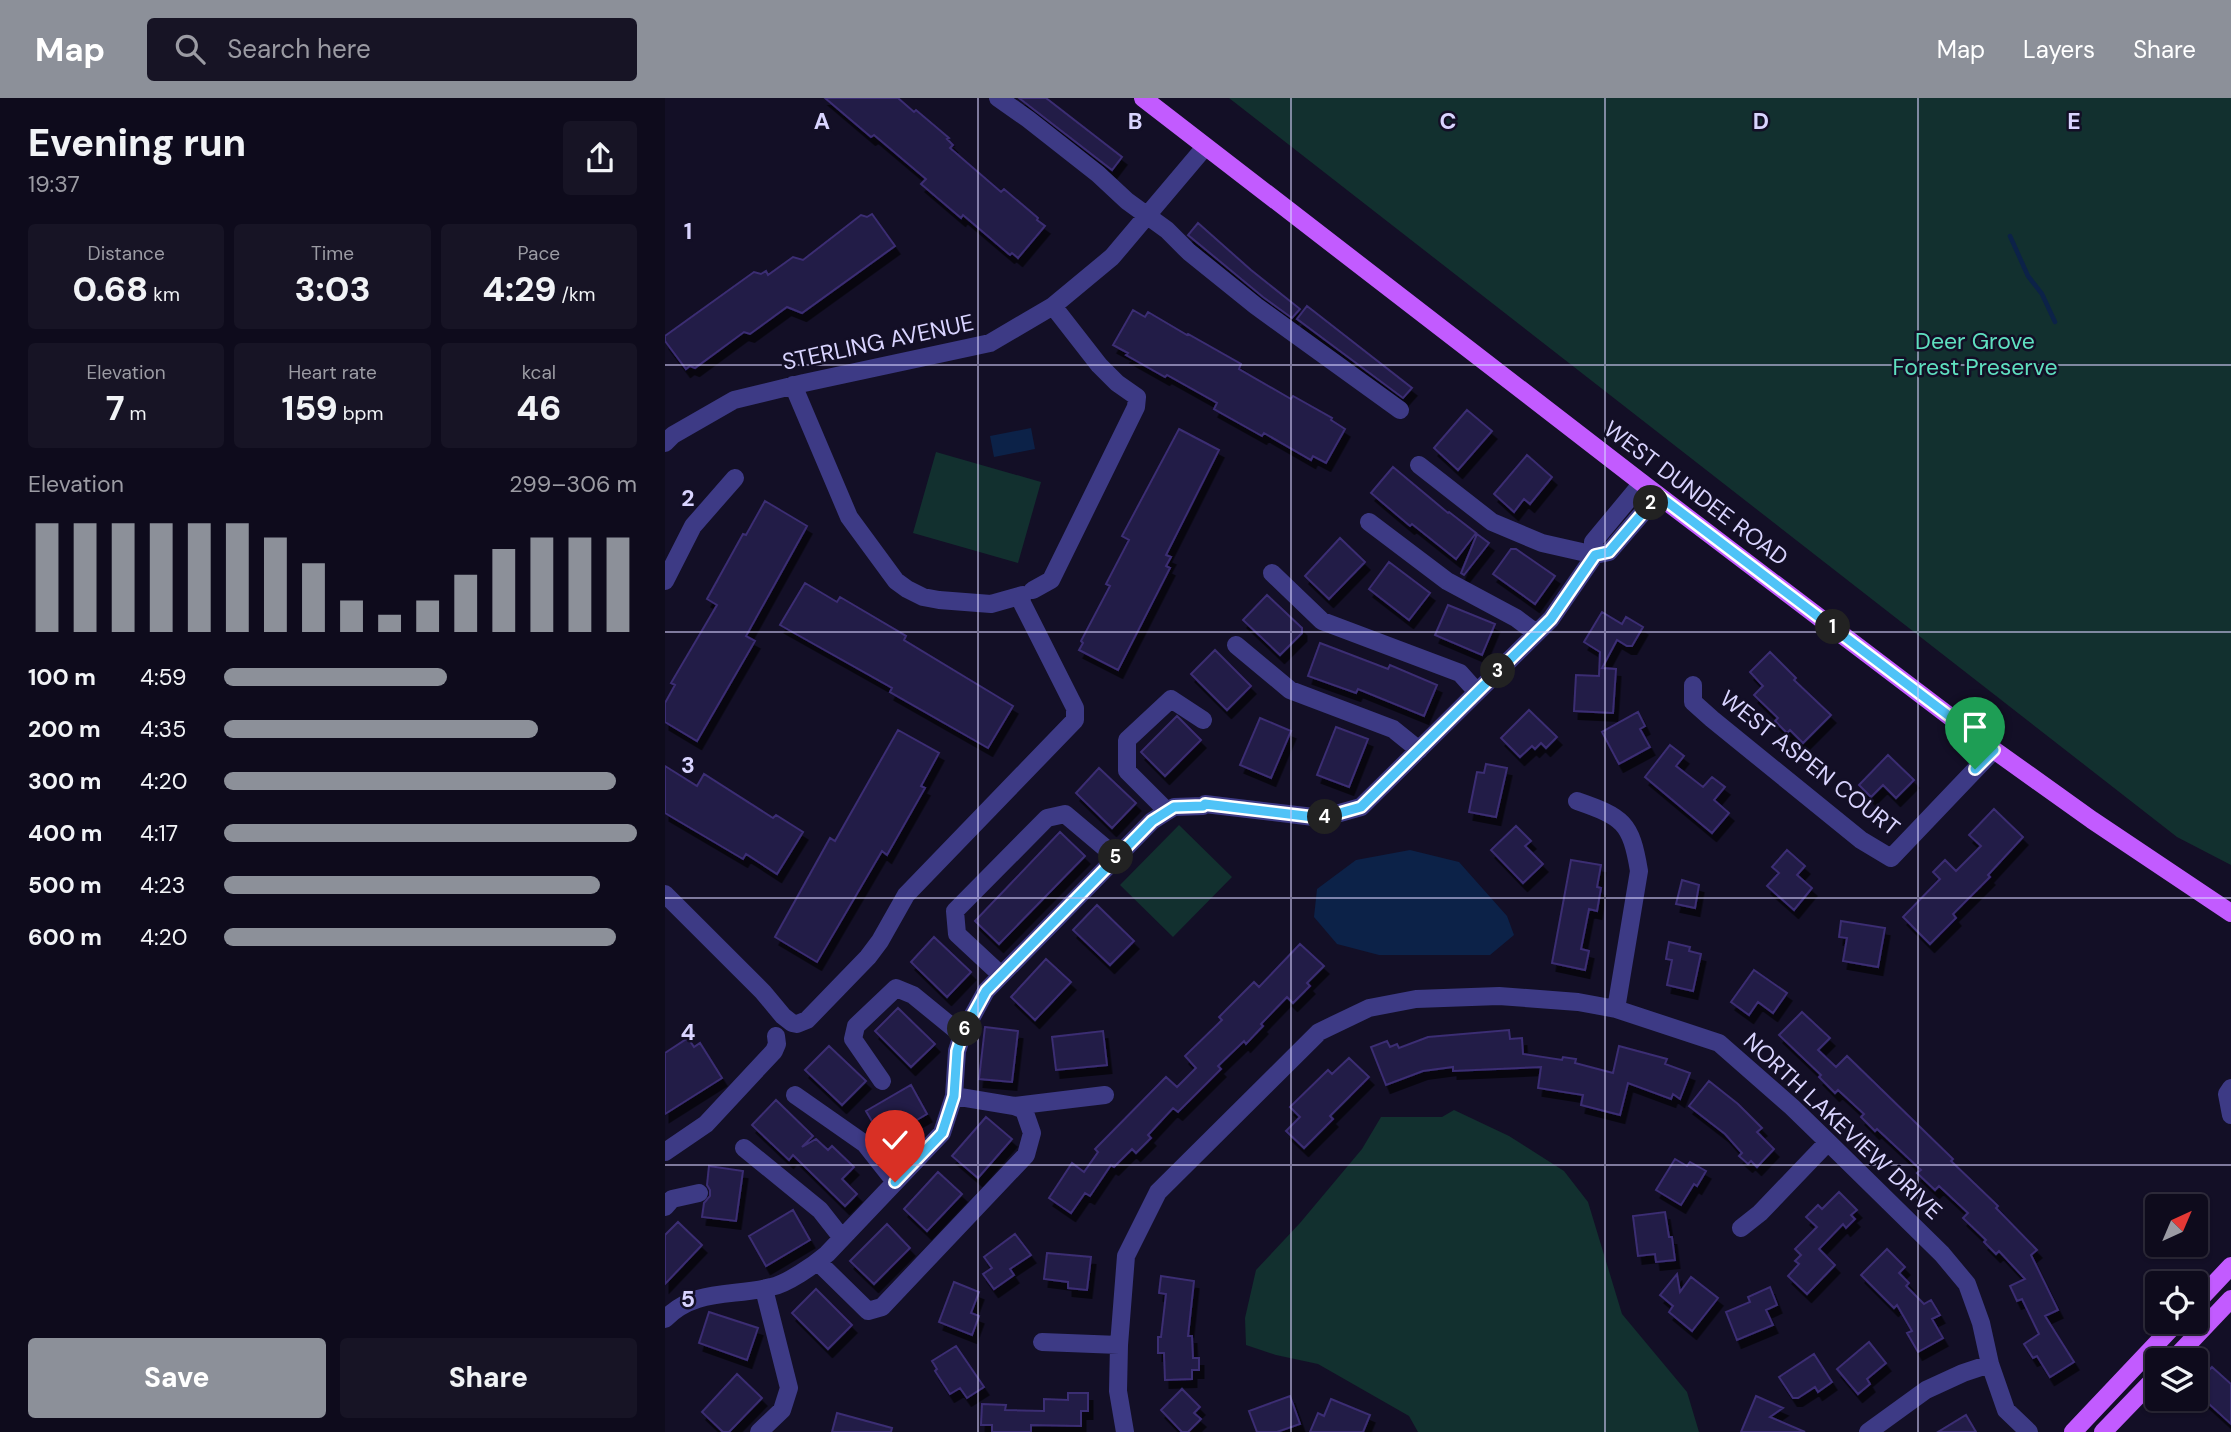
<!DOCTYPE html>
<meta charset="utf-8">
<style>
:root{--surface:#0e0b1c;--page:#171425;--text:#f1f3f6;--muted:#9b9ba3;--line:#2e2b3b;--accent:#8c9099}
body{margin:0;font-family:"DM Sans",sans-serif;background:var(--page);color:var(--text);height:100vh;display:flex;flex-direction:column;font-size:26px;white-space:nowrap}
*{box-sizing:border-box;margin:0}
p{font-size:23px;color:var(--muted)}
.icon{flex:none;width:38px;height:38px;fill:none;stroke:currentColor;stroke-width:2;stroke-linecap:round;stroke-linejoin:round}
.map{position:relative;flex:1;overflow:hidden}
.side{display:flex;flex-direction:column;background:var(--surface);width:665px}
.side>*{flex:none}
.needle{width:46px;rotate:44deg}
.controls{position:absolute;left:1480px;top:1096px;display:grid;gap:14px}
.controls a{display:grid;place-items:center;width:63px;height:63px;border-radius:7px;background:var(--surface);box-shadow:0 2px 5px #0004,0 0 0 2px var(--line);font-size:35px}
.pin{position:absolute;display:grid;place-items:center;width:60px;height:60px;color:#fff;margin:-72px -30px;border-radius:50% 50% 50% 0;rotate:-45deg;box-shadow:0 0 7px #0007}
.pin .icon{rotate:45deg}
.km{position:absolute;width:35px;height:35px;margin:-18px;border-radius:50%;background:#222;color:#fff;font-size:19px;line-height:35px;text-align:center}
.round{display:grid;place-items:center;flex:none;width:74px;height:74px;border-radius:7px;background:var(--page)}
.summary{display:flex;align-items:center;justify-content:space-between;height:119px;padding:0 28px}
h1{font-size:38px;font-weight:800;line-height:52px}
.metrics{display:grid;grid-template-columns:repeat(3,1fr);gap:10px;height:119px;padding:7px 28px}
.metrics div{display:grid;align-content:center;border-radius:7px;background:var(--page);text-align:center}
.metrics b{font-size:35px;font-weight:800}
.metrics small{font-size:19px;font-weight:400}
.metrics p{font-size:19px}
.chart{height:196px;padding:14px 28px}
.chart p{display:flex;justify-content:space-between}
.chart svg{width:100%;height:126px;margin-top:7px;stroke:var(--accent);stroke-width:6}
.action{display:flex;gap:14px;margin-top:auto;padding:14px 28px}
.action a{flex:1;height:80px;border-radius:7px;background:var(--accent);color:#fff;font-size:28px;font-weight:800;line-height:80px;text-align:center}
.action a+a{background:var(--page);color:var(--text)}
ul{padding:0 28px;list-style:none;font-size:23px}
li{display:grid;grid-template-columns:112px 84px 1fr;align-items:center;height:52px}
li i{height:18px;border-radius:9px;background:var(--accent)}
header{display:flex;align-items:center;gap:42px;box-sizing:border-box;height:98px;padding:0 35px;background:var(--accent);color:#fff}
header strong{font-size:33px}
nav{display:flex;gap:38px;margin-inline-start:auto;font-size:24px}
.search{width:490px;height:63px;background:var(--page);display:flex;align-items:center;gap:18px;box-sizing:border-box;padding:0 24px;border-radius:7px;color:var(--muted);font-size:26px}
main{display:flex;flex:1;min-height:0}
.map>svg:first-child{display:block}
.green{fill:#12302f}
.water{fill:#0c2248}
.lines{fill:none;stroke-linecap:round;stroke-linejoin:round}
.stream{stroke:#0c2248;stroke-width:4.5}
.building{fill:#241b47;stroke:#3b2d73;stroke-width:2;filter:url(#shadow)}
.minor{stroke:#3d3a85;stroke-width:18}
.major{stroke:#c25bff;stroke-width:18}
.route-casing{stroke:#fff;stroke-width:14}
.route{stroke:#4fc3f7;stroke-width:9}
.grid{fill:none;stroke:#d9d4ff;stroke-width:2;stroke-opacity:0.55}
.labels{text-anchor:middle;stroke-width:5;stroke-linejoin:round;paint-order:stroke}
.park-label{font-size:23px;fill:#5fe0c0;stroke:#130f26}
.street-label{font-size:23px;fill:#d9d4ff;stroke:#130f26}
.grid-label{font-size:23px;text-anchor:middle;font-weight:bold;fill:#d9d4ff;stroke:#130f26;stroke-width:5;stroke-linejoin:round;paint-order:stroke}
</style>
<header>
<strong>Map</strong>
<div class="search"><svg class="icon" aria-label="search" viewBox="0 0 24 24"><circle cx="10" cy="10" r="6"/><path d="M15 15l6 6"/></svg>Search here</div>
<nav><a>Map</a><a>Layers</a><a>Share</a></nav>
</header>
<main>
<section class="side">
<div class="summary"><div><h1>Evening run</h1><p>19:37</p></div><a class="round"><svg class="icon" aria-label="share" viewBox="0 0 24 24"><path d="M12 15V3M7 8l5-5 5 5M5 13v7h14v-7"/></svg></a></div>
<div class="metrics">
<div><p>Distance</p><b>0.68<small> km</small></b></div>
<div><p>Time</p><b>3:03</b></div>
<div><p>Pace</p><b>4:29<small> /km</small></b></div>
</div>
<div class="metrics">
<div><p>Elevation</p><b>7<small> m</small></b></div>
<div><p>Heart rate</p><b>159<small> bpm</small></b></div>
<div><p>kcal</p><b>46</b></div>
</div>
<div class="chart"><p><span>Elevation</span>299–306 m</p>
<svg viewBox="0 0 160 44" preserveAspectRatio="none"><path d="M5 44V6M15 44V6M25 44V6M35 44V6M45 44V6M55 44V6M65 44V11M75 44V20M85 44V33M95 44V38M105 44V33M115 44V24M125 44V15M135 44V11M145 44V11M155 44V11"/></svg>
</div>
<ul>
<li><b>100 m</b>4:59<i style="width:54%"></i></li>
<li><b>200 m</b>4:35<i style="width:76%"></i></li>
<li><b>300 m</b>4:20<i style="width:95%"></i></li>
<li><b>400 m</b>4:17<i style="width:100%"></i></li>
<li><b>500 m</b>4:23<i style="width:91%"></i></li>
<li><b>600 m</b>4:20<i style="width:95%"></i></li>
</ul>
<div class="action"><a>Save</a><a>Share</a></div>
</section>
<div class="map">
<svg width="1566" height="1334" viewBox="0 0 1566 1334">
<defs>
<filter id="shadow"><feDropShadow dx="4.5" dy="8" stdDeviation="0" flood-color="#0009"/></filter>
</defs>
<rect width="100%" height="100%" fill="#130f26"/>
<path class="green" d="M564 0H1566V767L1512 739Z
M271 354 376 384 353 465 248 435Z
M514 727 567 779 508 839 455 787Z
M789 1012 844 1038 899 1073 923 1104 957 1216 1022 1294 1034 1334H753L744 1318 653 1266 611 1257 581 1247 580 1220 591 1172 635 1125 697 1051 716 1019H777Z"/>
<path class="water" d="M366 330 370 351 329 359 325 338Z
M745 752 794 764 842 818 849 837 825 857H714L672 846 649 819 652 791 691 762Z"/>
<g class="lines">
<path class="stream" d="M1345 138 1363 178 1377 196 1390 224"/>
</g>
<path class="building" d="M160 0H233L249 14 251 12 284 40 282 41 288 47 285 50 336 94 339 91 373 120 372 122 380 128 353 160 347 155 345 157 298 117 296 120 256 86 261 81 209 37 206 39Z
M354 0H381L457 59 447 72Z
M207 116 230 148 137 215 122 209 85 236 79 234 30 270 25 268 21 271 0 243V238L89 174 96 176 101 173 103 177 128 159 138 162 196 117 202 119Z
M533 125 586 172 635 211 627 220 598 199 523 137Z
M642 208 747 290 738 300 632 221Z
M468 212 480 219 483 214 522 237 523 236 576 266 574 271 626 301 628 298 667 320 666 322 680 331 661 365 648 358 646 362 599 335 597 338 549 311 552 305 502 277 500 279 461 257 463 255 448 247Z
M802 312 827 333 793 372 769 350Z
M514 331 554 352 501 457 506 459 501 468 505 470 453 572 414 552 418 545 416 543 445 488 441 486 464 442 457 438Z
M862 357 887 379 865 406 859 401 849 414 829 396Z
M728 369 783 415 784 414 811 435 791 461 747 426 745 428 706 395Z
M100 403 142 428 81 538 90 543 32 643 0 624V605L10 587 6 585 52 507 42 501 78 436 81 437Z
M812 436 824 445 799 477 796 475Z
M675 440 700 464 664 501 640 478Z
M846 451H851L890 478 870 506 828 476Z
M724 464 765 495 744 522 704 491Z
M140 485 172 504 175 499 241 538 239 542 348 608 323 650 225 594 227 590 115 527Z
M602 497 637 530V535L615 557 578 522Z
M783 507 830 526 817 557 770 537Z
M937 514 957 526 961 519 978 529 967 548H962L952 542 937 570 951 571 948 615 909 613 911 577 934 578 935 554 919 544Z
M655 545 723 571 725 567 772 587 759 618 693 591 691 595 643 578Z
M550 552 586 588 562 612 526 576Z
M1105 554 1131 580 1129 582 1166 617 1138 645 1125 632 1122 635 1110 623 1113 620 1089 597 1098 588 1085 574Z
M864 612 892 639 881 650 876 645 870 651 867 648 855 659 836 640Z
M973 614 980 628 975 631 985 649 954 666 937 634Z
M512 618 536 642 500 678 476 654Z
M595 620 626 633 606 680 575 667Z
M671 629 703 641 684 689 652 677Z
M233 632 274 655 256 688 260 690 222 757 217 753 152 864 110 839 165 740 170 743Z
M1005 647 1019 658 1011 668 1038 689 1047 679 1060 689 1049 702 1064 715 1047 735 980 679Z
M1223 657 1249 682 1231 700 1218 687 1206 699 1194 687Z
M821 666 842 670 831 719 804 714 812 674 819 675Z
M0 668 32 688 39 676 108 720 111 717 138 734 112 776 81 756 78 761 0 715Z
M434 670 471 705 447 730 411 695Z
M1329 711 1358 739 1323 777 1325 779 1288 816 1291 820 1265 846 1238 819 1275 781 1268 774 1280 762 1291 773 1316 748 1304 737Z
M851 728 866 743 860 748 878 766 858 785 826 752Z
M395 734 420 758 334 846 310 823Z
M1122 752 1140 768 1132 777 1147 790 1129 812 1102 788 1114 775 1107 769Z
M906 762 936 767 932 789 936 790 932 813 924 811 916 851 924 853 920 872 887 865Z
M1017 782 1034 787 1030 810 1011 806Z
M432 807 469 843 445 867 408 832Z
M1176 823 1220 830 1213 869 1178 863 1182 840 1174 839Z
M269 839 306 874 282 899 246 864Z
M1004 844 1025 849 1024 853 1036 856 1028 893 1002 887 1007 862 1001 861Z
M635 846 659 868 642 885 645 888 628 905 622 899 596 926 598 928 581 946 579 943 553 968 556 971 513 1014 508 1010 483 1037 486 1040 471 1055 467 1051 449 1069 446 1067 425 1098 420 1095 406 1115 384 1100 407 1065 419 1074 433 1054 430 1051 501 979 512 989 531 970 520 958 557 922 554 919 589 884 594 889Z
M381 861 406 884 370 922 346 899Z
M1089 872 1122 895 1108 915 1093 904 1084 917 1066 904Z
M233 910 270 946 246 969 210 933Z
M1137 914 1165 940 1153 952 1171 969 1182 958 1288 1061 1286 1063 1333 1108 1331 1110 1372 1152 1366 1157 1393 1212 1380 1218 1409 1264 1385 1279 1372 1258 1368 1260 1359 1246 1374 1236 1357 1201 1352 1203 1345 1188 1360 1181 1334 1153 1331 1156 1319 1144 1321 1142 1298 1120 1303 1115 1274 1088 1270 1092 1252 1075 1256 1072 1212 1031 1210 1033 1196 1019 1199 1016 1173 992 1170 995 1154 979 1156 977 1114 937Z
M320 929 353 933 347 984 314 981Z
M844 932 845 941 857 940 858 956 897 962 898 959 911 961 910 965 948 975 954 948 1002 961 1000 966 1025 975 1015 1001 1008 996 1006 1001 963 985 955 1017 916 1007 918 997 873 990 876 969 788 973V969L758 973 721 987 706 949 722 943 725 949 732 946 734 950 763 939Z
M438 933 442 967 391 972 387 939Z
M23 940 29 949 35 945 57 980 0 1016V955Z
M164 948 201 983 177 1007 140 972Z
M684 960 704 979 665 1018 668 1021 639 1050 621 1033 635 1019 625 1009 663 972 667 976Z
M1044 983 1073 1006 1097 1030 1092 1034 1109 1051 1092 1069 1086 1063 1083 1066 1074 1058 1077 1055 1060 1036 1024 1008Z
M246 987 262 1016 218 1042 201 1013Z
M111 1002 148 1038 137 1049 151 1041 163 1052 167 1048 189 1069 177 1081 192 1096 180 1108 128 1057 124 1062 87 1027Z
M321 1019 347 1041 313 1080 287 1058Z
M1010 1061 1022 1068 1025 1064 1041 1073 1032 1088 1029 1086 1016 1107 991 1092Z
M44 1068 78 1073 71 1123 37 1119 39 1105 45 1098V1092L42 1087Z
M273 1074 297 1096 262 1133 239 1111Z
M1174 1094 1192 1112 1186 1117 1190 1121 1181 1130 1178 1126 1154 1151 1170 1167 1142 1196 1123 1178 1134 1166 1130 1163 1136 1157 1130 1151 1152 1129 1141 1119 1153 1107 1157 1111Z
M128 1112 145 1142 101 1168 84 1138Z
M1000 1114 1004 1139H1007L1010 1162 991 1164 990 1156 973 1158 968 1118Z
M13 1124 37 1147 0 1186V1137Z
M222 1126 245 1150 209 1186 185 1163Z
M350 1136 366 1157 345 1171 349 1177 329 1191 318 1176 327 1170 319 1159Z
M1222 1151 1240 1169 1234 1175 1244 1185 1241 1188 1259 1206 1266 1202 1275 1217 1267 1221 1278 1240 1253 1254 1242 1235 1247 1233 1232 1207 1229 1210 1196 1177Z
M382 1155 426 1159 422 1192 403 1190V1184L379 1181Z
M1012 1176 1015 1194 1026 1179 1053 1200 1027 1233 1004 1214 1008 1208 995 1197Z
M496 1178 529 1183 523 1238H527L528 1260H534V1272H527V1281L500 1282 499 1255H493V1239H496L501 1196 494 1195Z
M289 1184 314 1194 306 1215 314 1218 307 1237 274 1224Z
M1105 1189 1112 1207 1101 1212 1108 1227 1072 1242 1061 1214 1085 1204 1083 1199Z
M151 1191 187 1227 163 1251 127 1215Z
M44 1214 93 1230 82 1262 34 1245Z
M1204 1244 1221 1265 1202 1281 1205 1286 1193 1296 1172 1271Z
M291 1248 319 1289 302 1300 295 1290 285 1296 270 1273 272 1271 267 1263Z
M1149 1256 1167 1284 1153 1294 1150 1289 1133 1300H1128L1114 1279Z
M1547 1269 1566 1286V1326L1531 1294V1285Z
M72 1276 97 1300 64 1334H58L37 1314Z
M517 1291 535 1309 529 1315 536 1321 523 1334H517L496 1312Z
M403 1295H423V1313H416V1328L366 1327V1334H327V1327H316L317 1306 341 1307 340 1312 379 1313V1301L403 1302Z
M625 1298 635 1326 612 1334H592L584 1313Z
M1091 1298 1118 1310 1105 1319 1140 1334H1076Z
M666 1301 705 1317 698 1334H645L653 1315 659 1318Z
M172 1315 227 1330 226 1334H167Z
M1301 1317 1311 1334H1273Z"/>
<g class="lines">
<path class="minor" d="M333 0 363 21 433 76 462 103 502 132 524 154 591 208 735 312
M128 287 184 419 231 483 242 491 258 499 274 502 326 506 358 497
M0 345 8 337 69 302 139 285 325 245 388 208 447 159 540 49
M754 367 827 424 877 445 930 457
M704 424 782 483 851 520 871 535
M930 457 928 444 977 385
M607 475 657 523 795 575 812 594
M0 483 28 428 70 380
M368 492 386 482 471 309 472 299 452 285 434 267 388 208
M571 547 625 592 728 631 754 652
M1028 587V604L1047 621 1196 742 1226 760 1329 652
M912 703C958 719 966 724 974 773L951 911
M502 713 462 673V642L506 601 538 622
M0 796 98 894 118 918 127 925 132 926 142 922 203 859 215 843 241 797 410 622V610L354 499
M336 877 292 836 290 813 382 720 400 716 451 759
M217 983 188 941 191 928 231 890 248 897 297 937
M1566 990 1562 996 1566 1017
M130 997 200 1046 230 1084
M289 998 349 1008 440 997
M79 1050 155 1112 177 1140
M0 1054 41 1026 109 953 112 946 111 938
M0 1109 7 1101 34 1095
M1076 1130 1095 1115 1163 1044
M153 1164 203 1213 217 1209 361 1057 367 1035 359 1012 349 1008
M0 1221C30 1190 68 1199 106 1189 122 1186 149 1167 162 1156L277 1035 289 998 292 953 297 937 321 893 487 723 509 709 538 708 540 706 657 720 696 709 886 521 930 457 944 454 993 397
M377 1244 454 1247
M94 1334 117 1312 124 1290 99 1191
M460 1334 453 1293 454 1247 461 1158 493 1094 654 934 704 910 751 901 834 898 913 904 951 911 1054 945 1127 1009 1163 1044 1277 1156 1302 1186 1316 1225 1325 1266 1341 1312 1364 1334
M1203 1334 1261 1292 1298 1275 1325 1266"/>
<path class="major" d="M478 0 977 385 1329 652 1427 722 1566 815
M1531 1205 1566 1168
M1508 1262 1566 1201
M1408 1334 1513 1223
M1438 1334 1493 1277"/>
</g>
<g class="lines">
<g class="route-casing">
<path id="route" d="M230 1084 277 1035 289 998 292 953 297 937 321 893 487 723 509 709 538 708 540 706 657 720 696 709 886 521 930 457 944 454 993 397 1329 652 1310 671"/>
</g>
<use href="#route" class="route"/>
</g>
<path class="grid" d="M313 0V1334M626 0V1334M940 0V1334M1253 0V1334M0 267H1566M0 534H1566M0 800H1566M0 1067H1566"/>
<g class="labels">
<g class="park-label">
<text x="1310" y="251">Deer Grove<tspan x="1310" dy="26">Forest Preserve</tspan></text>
</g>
<g class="street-label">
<text transform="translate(213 244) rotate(-12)" y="8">STERLING AVENUE</text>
<text transform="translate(1031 395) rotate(37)" y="8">WEST DUNDEE ROAD</text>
<text transform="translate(1145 665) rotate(38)" y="8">WEST ASPEN COURT</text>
<text transform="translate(1178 1028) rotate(43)" y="8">NORTH LAKEVIEW DRIVE</text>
</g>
</g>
<g class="grid-label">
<text x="157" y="31">A</text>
<text x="470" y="31">B</text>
<text x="783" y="31">C</text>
<text x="1096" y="31">D</text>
<text x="1409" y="31">E</text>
<text x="23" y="141">1</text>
<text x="23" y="408">2</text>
<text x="23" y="675">3</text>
<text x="23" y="942">4</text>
<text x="23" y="1209">5</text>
</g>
</svg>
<div class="controls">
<a><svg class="needle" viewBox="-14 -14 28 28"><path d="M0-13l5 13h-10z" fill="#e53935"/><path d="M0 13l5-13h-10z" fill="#9b9ba3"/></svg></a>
<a><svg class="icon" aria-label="locate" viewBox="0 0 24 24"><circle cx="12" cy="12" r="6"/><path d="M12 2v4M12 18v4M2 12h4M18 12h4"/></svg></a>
<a><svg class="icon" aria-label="layers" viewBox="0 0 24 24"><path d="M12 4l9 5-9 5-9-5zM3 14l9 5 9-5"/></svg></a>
</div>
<div class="pin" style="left:1310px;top:671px;background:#1e9e55"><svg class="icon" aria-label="arrive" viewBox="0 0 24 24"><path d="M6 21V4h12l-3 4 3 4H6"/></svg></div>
<div class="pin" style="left:230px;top:1084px;background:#d93025"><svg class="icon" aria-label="check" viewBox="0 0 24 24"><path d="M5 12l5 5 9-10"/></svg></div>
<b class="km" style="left:1168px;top:529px">1</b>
<b class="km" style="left:986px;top:405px">2</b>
<b class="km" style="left:833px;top:573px">3</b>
<b class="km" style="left:660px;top:719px">4</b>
<b class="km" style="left:451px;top:759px">5</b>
<b class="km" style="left:300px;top:931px">6</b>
</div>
</main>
